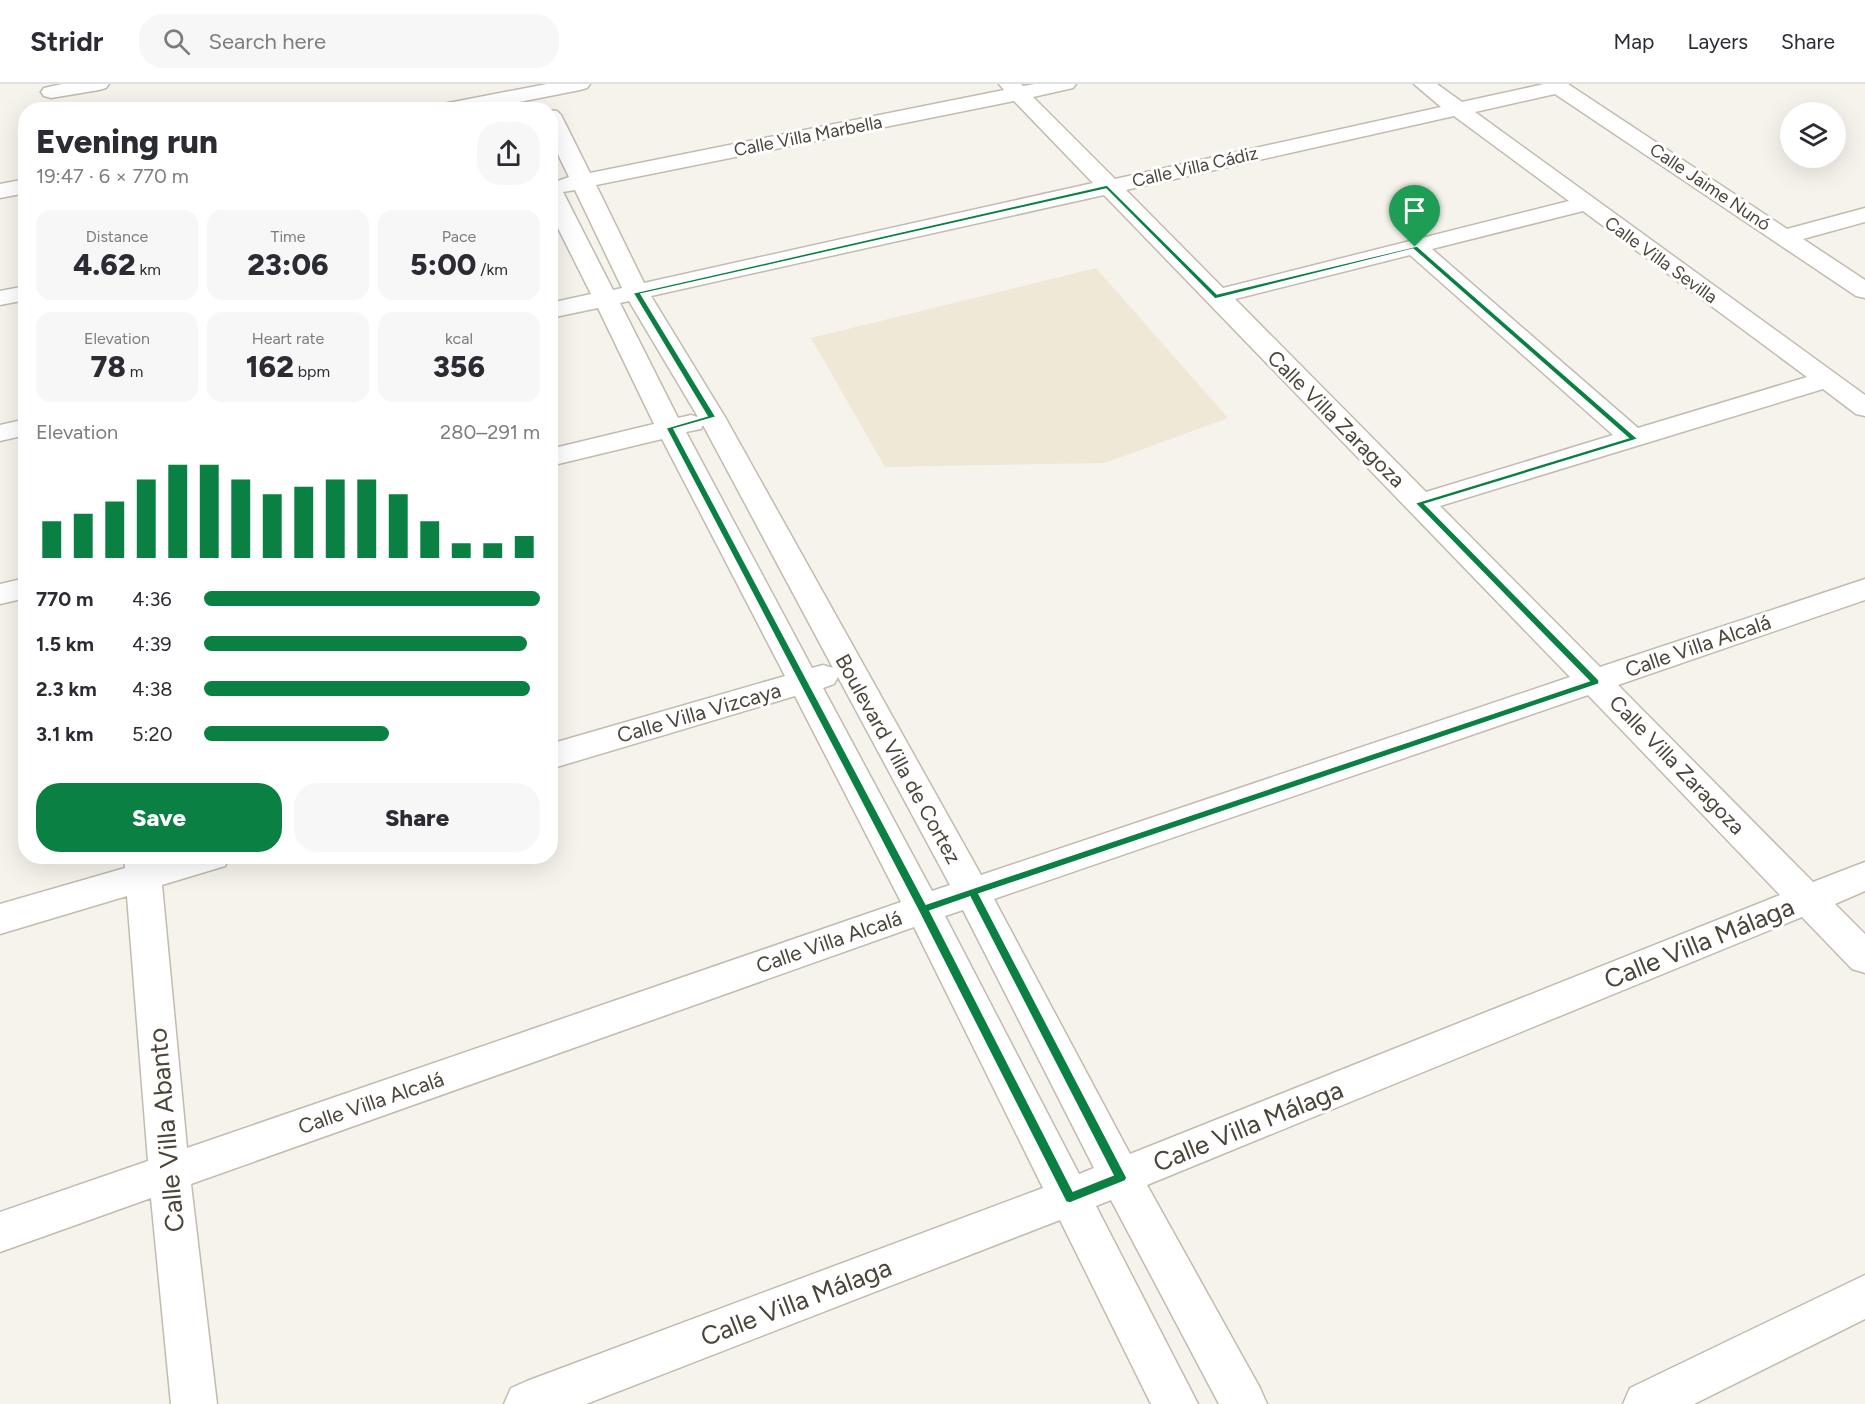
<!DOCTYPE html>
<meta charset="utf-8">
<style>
:root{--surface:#fff;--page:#f7f7f7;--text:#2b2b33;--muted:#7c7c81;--line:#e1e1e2;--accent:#0b8043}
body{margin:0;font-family:Figtree,sans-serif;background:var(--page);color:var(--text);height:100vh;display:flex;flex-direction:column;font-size:22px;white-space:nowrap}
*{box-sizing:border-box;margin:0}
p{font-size:20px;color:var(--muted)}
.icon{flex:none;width:33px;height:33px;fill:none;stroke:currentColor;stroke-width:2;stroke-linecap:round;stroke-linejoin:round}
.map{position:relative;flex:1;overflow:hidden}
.drawer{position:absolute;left:18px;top:18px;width:540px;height:762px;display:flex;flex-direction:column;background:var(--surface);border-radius:24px;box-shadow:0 6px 24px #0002}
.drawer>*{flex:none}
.fabs{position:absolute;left:1780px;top:18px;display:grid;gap:12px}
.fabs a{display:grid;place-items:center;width:66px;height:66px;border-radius:50%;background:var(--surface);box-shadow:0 6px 24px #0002;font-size:30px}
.pin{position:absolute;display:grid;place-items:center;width:51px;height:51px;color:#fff;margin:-62px -26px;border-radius:50% 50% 50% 0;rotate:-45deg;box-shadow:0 0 6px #0007}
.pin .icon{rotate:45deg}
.round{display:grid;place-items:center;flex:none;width:63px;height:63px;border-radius:24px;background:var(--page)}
.summary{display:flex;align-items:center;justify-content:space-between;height:102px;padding:0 18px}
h1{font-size:33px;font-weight:800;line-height:45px}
.figures{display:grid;grid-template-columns:repeat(3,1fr);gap:9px;height:102px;padding:6px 18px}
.figures div{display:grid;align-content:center;border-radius:15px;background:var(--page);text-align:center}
.figures b{font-size:30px;font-weight:800}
.figures small{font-size:16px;font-weight:400}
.figures p{font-size:16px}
.chart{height:168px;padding:12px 18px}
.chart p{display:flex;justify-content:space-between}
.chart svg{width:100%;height:108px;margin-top:6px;stroke:var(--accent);stroke-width:6}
.button{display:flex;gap:12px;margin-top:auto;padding:12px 18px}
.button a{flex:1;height:69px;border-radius:24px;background:var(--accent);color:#fff;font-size:24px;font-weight:800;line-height:69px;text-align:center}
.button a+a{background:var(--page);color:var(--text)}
ul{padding:0 18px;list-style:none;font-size:20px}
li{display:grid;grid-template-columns:96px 72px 1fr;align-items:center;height:45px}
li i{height:15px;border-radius:8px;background:var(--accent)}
header{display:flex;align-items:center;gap:36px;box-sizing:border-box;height:84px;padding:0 30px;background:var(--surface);border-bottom:2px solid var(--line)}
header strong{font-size:28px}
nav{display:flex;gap:33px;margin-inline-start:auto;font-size:21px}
.search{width:420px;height:54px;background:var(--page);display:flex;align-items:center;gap:15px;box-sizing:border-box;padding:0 21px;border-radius:24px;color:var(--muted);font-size:22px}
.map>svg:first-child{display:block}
.education{fill:#efe8d6}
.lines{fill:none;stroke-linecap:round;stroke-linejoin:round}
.street-casing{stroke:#c2bbae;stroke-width:3}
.street{fill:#fff;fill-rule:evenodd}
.route{fill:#0b8043;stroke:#fff;stroke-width:1.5;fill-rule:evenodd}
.labels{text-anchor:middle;stroke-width:6;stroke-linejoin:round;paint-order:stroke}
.far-street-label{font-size:18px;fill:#4b4439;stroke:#fff}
.street-label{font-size:21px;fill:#4b4439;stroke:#fff}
.near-street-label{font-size:26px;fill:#4b4439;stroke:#fff}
</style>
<header>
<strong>Stridr</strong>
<div class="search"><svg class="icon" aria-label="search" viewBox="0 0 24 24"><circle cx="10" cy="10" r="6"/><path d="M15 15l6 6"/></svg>Search here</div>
<nav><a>Map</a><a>Layers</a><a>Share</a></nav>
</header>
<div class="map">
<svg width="1865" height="1320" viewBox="0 0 1865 1320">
<rect width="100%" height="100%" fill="#f6f3ec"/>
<path class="education" d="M1096 184 1228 334 1105 379 885 383 811 254Z"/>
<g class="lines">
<g class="street-casing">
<path id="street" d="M62 0H109L106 4 99 6 51 14 44 12 41 8 44 4Z
M547 0H590L587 4 580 6 479 26H433L436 22 443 20Z
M999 0H1021L1023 2 1035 0H1076L1073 4 1033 13 1115 95 1441 23 1414 0H1437L1462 18 1544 0H1568L1787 145 1865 124V138L1803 155 1865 196V214L1856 212 1555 10 1475 28 1865 311V332L1856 330 1823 305 1440 422 1600 583 1865 495V516L1618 601 1813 798 1865 778V807L1835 820 1865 850V889L1852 885 1802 833 1147 1101 1260 1304 1267 1320H1219L1111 1116 1096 1122 1198 1320H1151L1060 1136 586 1320H504L511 1304 527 1297 1043 1104 914 843 191 1100 217 1320H171L151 1114 0 1168V1128L148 1077 127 812 0 850V820L125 784 124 772H230L225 782 162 801 187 1064 901 818 795 612 550 685V660L785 592 662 355 550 382V365L654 340 598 224 550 234V219L591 210 550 128V97L555 98 569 93 550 54V26H547L557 27 561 31 590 89 1004 6ZM1014 17 1093 99 644 199 596 101ZM1454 32 1569 117 1223 204 1126 106ZM575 106 622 204 613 206 563 108ZM1104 111 1570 593 981 791 725 333 651 212ZM1583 127 1807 293 1638 344 1432 165ZM1410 171 1613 351 1426 408 1235 215ZM629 217 698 333 691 331 678 334 620 219ZM703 341 833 584 823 581 812 584 686 348 701 345ZM838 593 950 801 932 807 823 604 834 600ZM1588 611 1780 811 1130 1070 994 815ZM963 826 1094 1084 1079 1090 945 832Z
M26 95V109L0 114V100Z
M26 202V216L0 221V207Z
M26 335V351L0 357V341Z
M26 494V514L0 520V500Z
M1865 1191V1235L1694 1320H1623L1630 1304Z"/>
</g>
<use href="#street" class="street"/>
</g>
<path class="route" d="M1107 101 1217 210 1417 162 1638 355 1425 420 1599 596V600L979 810 1127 1094 1125 1097 1070 1119 1066 1118 919 828 666 344 707 332 633 209ZM1106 105 1215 215 1413 165 1628 354 1415 419 1589 597 926 820 674 345 716 333 641 210ZM970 813 1113 1091 1073 1107 930 827Z"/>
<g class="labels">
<g class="far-street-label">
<text transform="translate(808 52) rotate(-11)" y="6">Calle Villa Marbella</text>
<text transform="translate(1195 83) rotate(-13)" y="6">Calle Villa Cádiz</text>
<text transform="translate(1710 103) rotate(34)" y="6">Calle Jaime Nunó</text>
<text transform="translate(1661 176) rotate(36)" y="6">Calle Villa Sevilla</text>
</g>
<g class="street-label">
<text transform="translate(1336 335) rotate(45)" y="7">Calle Villa Zaragoza</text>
<text transform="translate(1698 562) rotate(-19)" y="7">Calle Villa Alcalá</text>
<text transform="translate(699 629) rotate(-16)" y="7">Calle Villa Vizcaya</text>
<text transform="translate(898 675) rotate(61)" y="7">Boulevard Villa de Cortez</text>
<text transform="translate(1677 681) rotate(46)" y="7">Calle Villa Zaragoza</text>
<text transform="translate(829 858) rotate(-19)" y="7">Calle Villa Alcalá</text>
<text transform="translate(371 1019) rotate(-19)" y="7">Calle Villa Alcalá</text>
</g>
<g class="near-street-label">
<text transform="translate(1699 859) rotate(-22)" y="9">Calle Villa Málaga</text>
<text transform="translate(1248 1042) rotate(-22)" y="9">Calle Villa Málaga</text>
<text transform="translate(166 1046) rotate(-95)" y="9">Calle Villa Abanto</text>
<text transform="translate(796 1218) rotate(-21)" y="9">Calle Villa Málaga</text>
</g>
</g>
</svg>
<div class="fabs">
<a><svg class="icon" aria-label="layers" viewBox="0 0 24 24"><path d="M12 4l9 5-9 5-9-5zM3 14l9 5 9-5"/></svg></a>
</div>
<div class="pin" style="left:1415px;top:163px;background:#1e9e55"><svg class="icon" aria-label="arrive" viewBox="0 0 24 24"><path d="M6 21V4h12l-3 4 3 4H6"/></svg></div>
<section class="drawer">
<div class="summary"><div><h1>Evening run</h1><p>19:47 · 6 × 770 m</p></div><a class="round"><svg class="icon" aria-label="share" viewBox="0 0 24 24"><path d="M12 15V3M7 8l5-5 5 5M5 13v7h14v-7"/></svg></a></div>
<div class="figures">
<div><p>Distance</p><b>4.62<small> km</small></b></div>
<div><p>Time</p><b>23:06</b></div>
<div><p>Pace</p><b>5:00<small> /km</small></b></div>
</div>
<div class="figures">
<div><p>Elevation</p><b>78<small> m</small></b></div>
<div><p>Heart rate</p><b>162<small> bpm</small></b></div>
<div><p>kcal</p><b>356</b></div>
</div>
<div class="chart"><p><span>Elevation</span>280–291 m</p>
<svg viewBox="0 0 160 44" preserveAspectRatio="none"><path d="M5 44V29M15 44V26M25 44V21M35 44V12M45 44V6M55 44V6M65 44V12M75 44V18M85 44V15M95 44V12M105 44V12M115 44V18M125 44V29M135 44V38M145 44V38M155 44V35"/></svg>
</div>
<ul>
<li><b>770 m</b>4:36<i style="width:100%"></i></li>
<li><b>1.5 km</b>4:39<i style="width:96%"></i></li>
<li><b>2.3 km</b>4:38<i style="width:97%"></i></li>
<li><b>3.1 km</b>5:20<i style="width:55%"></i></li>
</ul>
<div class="button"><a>Save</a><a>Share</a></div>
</section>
</div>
